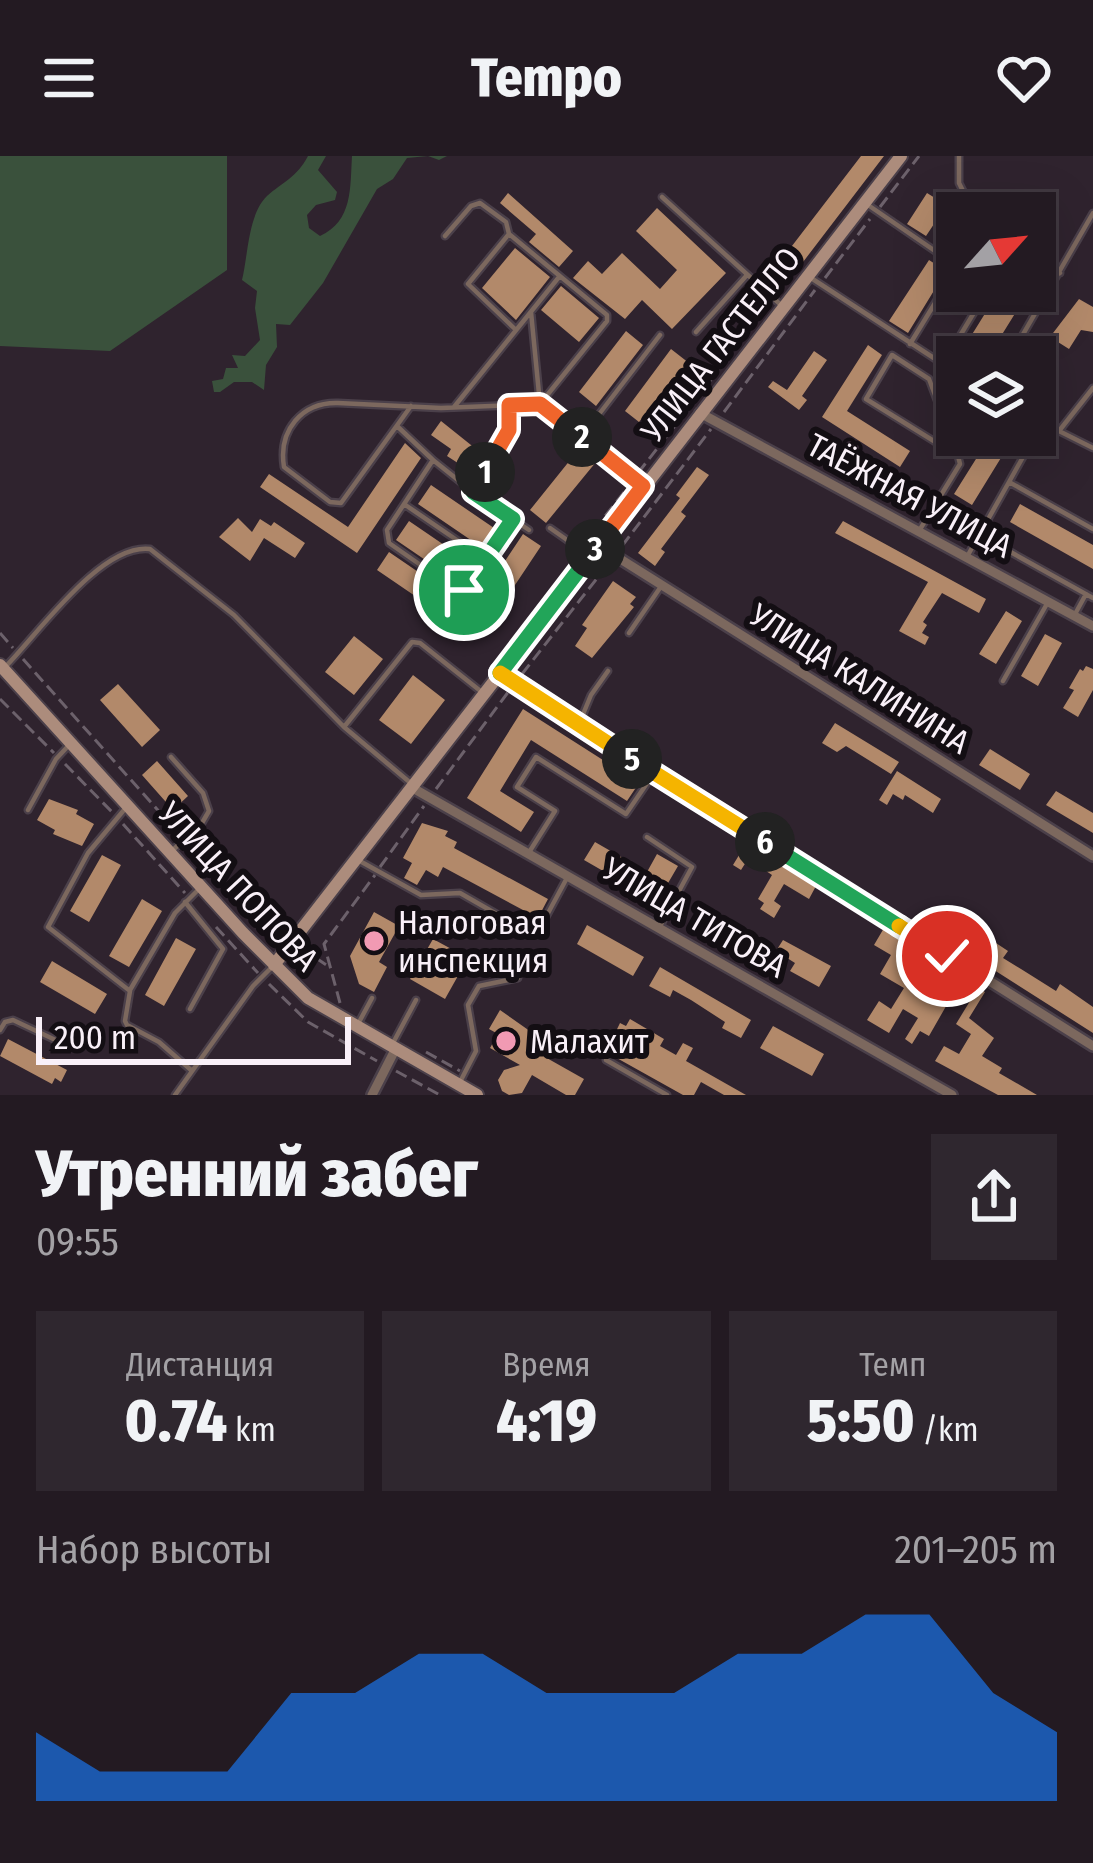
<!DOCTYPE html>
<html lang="ru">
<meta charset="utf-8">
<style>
:root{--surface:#231a22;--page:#2f272f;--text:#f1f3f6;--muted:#a3a1a5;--line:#403840;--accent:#1a73e8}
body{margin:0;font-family:"Fira Sans Condensed",sans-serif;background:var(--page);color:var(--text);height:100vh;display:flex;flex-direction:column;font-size:45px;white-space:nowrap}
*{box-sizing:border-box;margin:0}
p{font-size:39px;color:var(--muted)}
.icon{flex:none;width:66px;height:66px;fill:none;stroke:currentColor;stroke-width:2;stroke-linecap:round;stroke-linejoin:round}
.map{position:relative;height:939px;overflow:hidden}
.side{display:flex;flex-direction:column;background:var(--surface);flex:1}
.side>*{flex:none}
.needle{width:78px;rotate:63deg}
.fabs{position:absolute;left:936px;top:36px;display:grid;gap:24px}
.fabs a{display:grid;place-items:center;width:120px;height:120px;border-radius:0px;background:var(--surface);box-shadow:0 12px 48px #0002,0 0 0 3px var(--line);font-size:60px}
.scale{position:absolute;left:36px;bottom:30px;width:315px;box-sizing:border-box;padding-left:12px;border:6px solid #f9f0f8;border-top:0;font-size:33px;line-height:42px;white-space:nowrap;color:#f9f0f8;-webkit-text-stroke:9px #130e13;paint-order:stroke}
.pin{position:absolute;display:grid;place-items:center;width:102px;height:102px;color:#fff;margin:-51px;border:6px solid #fff;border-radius:50%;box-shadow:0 3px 12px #0007}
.km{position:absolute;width:60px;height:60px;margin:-30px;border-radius:50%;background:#222;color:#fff;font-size:33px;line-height:60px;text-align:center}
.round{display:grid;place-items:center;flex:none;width:126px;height:126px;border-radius:0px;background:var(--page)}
.summary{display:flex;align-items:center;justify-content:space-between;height:204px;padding:0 36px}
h1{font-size:66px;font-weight:800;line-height:90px}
.figures{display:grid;grid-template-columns:repeat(3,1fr);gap:18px;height:204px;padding:12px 36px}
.figures div{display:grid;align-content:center;border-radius:0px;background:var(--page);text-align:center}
.figures b{font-size:60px;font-weight:800}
.figures small{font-size:33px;font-weight:400}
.figures p{font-size:33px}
.chart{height:336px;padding:24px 36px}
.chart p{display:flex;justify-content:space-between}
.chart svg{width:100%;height:216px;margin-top:12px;fill:var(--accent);opacity:.7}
header{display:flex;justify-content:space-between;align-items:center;height:156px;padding:0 36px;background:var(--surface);font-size:54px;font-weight:800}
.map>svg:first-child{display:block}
.green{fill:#3a513c}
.building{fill:#b2896a}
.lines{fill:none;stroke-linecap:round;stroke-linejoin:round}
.lane-casing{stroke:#4b404a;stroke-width:9}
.street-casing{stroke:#4b404a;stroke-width:14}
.secondary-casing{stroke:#4b404a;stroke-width:16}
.path{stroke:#6c616b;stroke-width:3;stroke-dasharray:12 6;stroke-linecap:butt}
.lane{stroke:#7c685e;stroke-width:4.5}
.street{stroke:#7c685e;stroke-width:9}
.secondary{stroke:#ac8c7c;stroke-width:12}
.split-1-casing{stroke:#fff;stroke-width:24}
.split-2-casing{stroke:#fff;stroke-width:24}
.split-3-casing{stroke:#fff;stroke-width:24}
.split-4-casing{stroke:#fff;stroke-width:24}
.split-5-casing{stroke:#fff;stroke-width:24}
.split-6-casing{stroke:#fff;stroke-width:24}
.split-7-casing{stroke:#fff;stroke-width:24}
.split-8-casing{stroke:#fff;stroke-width:24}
.split-1{stroke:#22a559;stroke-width:15}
.split-2{stroke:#f0652b;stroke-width:15}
.split-3{stroke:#f0652b;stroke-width:15}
.split-4{stroke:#22a559;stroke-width:15}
.split-5{stroke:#f5b400;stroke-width:15}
.split-6{stroke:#f5b400;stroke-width:15}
.split-7{stroke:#22a559;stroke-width:15}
.split-8{stroke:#f5b400;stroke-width:15}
.poi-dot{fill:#f19ab3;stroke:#130e13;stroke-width:4.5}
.labels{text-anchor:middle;stroke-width:12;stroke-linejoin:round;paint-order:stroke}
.street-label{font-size:33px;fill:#f9f0f8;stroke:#130e13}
.poi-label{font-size:33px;fill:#f9f0f8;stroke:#130e13;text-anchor:start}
</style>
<header><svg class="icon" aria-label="menu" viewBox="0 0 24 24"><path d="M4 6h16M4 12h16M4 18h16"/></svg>Tempo<svg class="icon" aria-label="heart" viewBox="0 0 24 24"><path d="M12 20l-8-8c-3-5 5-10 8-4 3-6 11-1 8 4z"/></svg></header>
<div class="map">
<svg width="1093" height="939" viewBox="0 0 1093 939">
<rect width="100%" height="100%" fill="#2f232e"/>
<path class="green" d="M0 0H227V114L110 195 0 190Z
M308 0H326L318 14 337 36 335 44 316 49 307 59 309 72 320 80C353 65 350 32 352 0H447L439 4 428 0 407 2 393 23 377 33 323 127 290 169 276 168 277 191 266 209 264 234 252 226H234L220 236H214L212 225 223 223 226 212H238L232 199 245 200 260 184 255 152 257 135 242 124C248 100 248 58 267 40 283 26 297 21 308 0Z"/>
<path class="building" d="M861 0H884L787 127 772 116Z
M508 37 573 95 559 111 529 86 536 78 500 47Z
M927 37 943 47 946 42 956 48 946 63 940 59 926 80 907 68Z
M657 52 726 117 672 173 642 144 625 163 573 122 588 105 602 118 622 97 660 133 677 114 636 75Z
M515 92 550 121 516 164 482 132Z
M929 104 946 115 908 177 889 165Z
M561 130 599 162 579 186 541 154Z
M999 135H1029L988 201H958Z
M1079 143 1093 151V176L1081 174 1069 193 1050 181Z
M626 175 643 189 596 250 579 236Z
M868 189 882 199 847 255 910 295 900 311 822 261Z
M671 193 703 218 689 236 672 223 639 266 625 255Z
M814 195 827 204 802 240 807 244 799 254 768 231 773 225 787 234Z
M441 265 476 293 464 311 447 300 451 293 431 279Z
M991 279H1015L972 349 954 338Z
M405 287 421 302 357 397 260 331 269 318 348 371Z
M579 293 596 306 546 367 530 354Z
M697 311 709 319 681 356 686 360 661 393 665 396 655 410 638 397 680 342 676 339Z
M431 329 494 372 481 391 418 348Z
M1020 348 1093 389V413L1010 366Z
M238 362 252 376 260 363 271 370 274 366 305 387 295 402 264 382 250 405 219 381Z
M409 365 472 408 459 427 396 384Z
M843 365 986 443 979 457 942 437 923 466 927 469 922 477 929 481 925 489 899 475 928 426 835 377Z
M523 378 541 390 493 462 475 450Z
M389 396 452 439 440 457 377 414Z
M613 425 636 441 630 448 634 451 592 502 575 490 587 472 582 469Z
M1006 455 1022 465 996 508 979 498Z
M1045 478 1062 487 1038 530 1021 520Z
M354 480 383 503 354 539 325 516Z
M848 497 866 508 861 517 875 526 868 537 835 517Z
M1086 510 1093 513V534L1078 561 1063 552 1074 534 1069 532 1080 513 1083 515Z
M413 519 445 544 411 588 379 564Z
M118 528 160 574 142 591 100 544Z
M523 553 639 627 627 645 531 584 500 635 534 656 521 676 467 642Z
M835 567 899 606 891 618 846 590 837 596 822 587Z
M990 593 1030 618 1020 634 979 609Z
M157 605 188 640 173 654 142 619Z
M897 615 941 643 933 657 905 639 903 644 893 638 887 649 879 644Z
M1056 635 1093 657V677L1046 649Z
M49 643 78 654 76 658 94 668 82 690 53 678 55 674 37 664Z
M422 667 448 675 445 680 457 686 454 692 548 743 538 762 443 711 438 721 426 714 417 729 404 722 412 707 403 702Z
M595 686 647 716 657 698 678 710 657 746 584 704Z
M747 686 816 730 809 743 784 728 774 745 781 750 774 762 760 753 764 747 758 743 772 719 748 703 741 714 733 709Z
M102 699 121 709 89 766 70 755Z
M142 743 162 755 129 811 109 800Z
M374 756 399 770 379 806 387 811 374 836 359 828 350 800Z
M587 769 644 801 633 820 577 788Z
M884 772 942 809 928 831 949 845 929 880 920 875 912 888 905 883 918 862 903 853 889 877 867 864 879 845 891 853 904 832 880 818 891 799 874 789Z
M176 782 196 793 164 850 145 839Z
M433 783 468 802 445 843 410 823Z
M783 784 831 810 819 831 790 815 795 807 776 795Z
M993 785 1008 795 1003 802 1021 813 1056 835 1060 828 1093 851V877L980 805Z
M52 805 107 838 95 858 40 826Z
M660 811 751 864 741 882 722 872 725 866 691 844 673 834 670 841 649 830Z
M965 824 985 836 969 862 994 882 982 900 1002 912 999 917 1037 939H998L935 905 944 890 959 898 971 878 956 868 970 845 957 837Z
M500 854 551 890 545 901 584 923 575 939H566L532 919 522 937 509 939 502 935 498 924 504 914 520 909 490 892 498 878 489 873Z
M630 863 664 883 660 890 676 899 683 887 693 892 686 905 746 939H724L701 926 694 939H683L606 896 620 867 626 870Z
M773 870 824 898 812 920 760 892Z
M8 883 67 914 61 926 55 922 52 928 0 900Z"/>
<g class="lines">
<g class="lane-casing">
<path id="lane" d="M959 0V27L974 57
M662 41 782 150
M868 49 957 110
M445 80 471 50 480 47 506 66 509 78
M1035 99 1060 117
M808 120 943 208 987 135
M516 174 468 128 509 78 607 159V165L540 248 531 156
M696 176 747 119
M910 188 957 111
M1010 201 1093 57
M954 214 957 216
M510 249 509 274 473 336 529 374
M411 250 341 347 330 346 284 311C278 274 302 246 338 247L441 252 540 248 643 330
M454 251 559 121
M1035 263 1093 292
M397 270 433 304 387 374 389 387 455 433 464 434 513 363
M1059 275 1093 232
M583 279 660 179
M433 304 473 336
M1009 326 1042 267
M404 348 486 404
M550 372 590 400
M919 375 960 308 958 300 866 243 892 199 929 223 958 300
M980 379 1093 442
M968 399 1009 326 1093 373
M1074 460 1086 438
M629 477 662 429
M6 510C38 478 101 387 150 393L234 459 344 571
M1003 525 1048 446
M579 568 591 539 608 515
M171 601 203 637 209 655 202 667 174 693
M413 629 344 571 412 486 420 487 483 537
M28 654 56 603 71 587
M124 654 88 697 48 771 130 835 125 865 127 869 159 886 191 914
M647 681 692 711 659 772
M528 698 555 655 517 631 536 601 626 658 654 617
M358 704 421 739 460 737 530 777 540 772 568 720
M185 746 223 793 190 853
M130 834 175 757 197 735
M358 868 372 842
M0 874 5 866 13 864 66 889
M393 887 416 844
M606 904 667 939
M461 924 476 895 468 849 479 830 518 822
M175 939 253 830 274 809"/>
</g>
<g class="street-casing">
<path id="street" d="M700 257 1093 470
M598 389 1093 700
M499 517 1093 890
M411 631 952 939
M372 939 395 894"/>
</g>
<g class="secondary-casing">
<path id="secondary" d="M0 509 243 777 308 842 477 939
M274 809 901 0"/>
</g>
<path class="path" d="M880 51 919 0
M825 122 870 63
M724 256 815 134
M638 317 713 221
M583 388 629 330
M622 390 711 273
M0 477 13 492
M23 503 181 680
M522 518 609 407
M0 543 54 597
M65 608 113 657
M436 633 509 535
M123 668 185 737
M187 687 253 760 283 780
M380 711 424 650
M216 771 258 817
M301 792 328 810
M269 828 308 866 377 905
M340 847 324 788 375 719
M426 896 460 915
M396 915 440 939"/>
<use href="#lane" class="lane"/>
<use href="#street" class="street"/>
<use href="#secondary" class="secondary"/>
</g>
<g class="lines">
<g class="split-1-casing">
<path id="split-1" d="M464 434 513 363 473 336 485 316"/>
</g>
<g class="split-2-casing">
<path id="split-2" d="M485 316 509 274V249L540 248 582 281"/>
</g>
<g class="split-3-casing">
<path id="split-3" d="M582 281 643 330 595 393"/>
</g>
<g class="split-4-casing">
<path id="split-4" d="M500 517 595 393"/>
</g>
<g class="split-5-casing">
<path id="split-5" d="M500 517 632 603"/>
</g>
<g class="split-6-casing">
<path id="split-6" d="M632 603 765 686"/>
</g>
<g class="split-7-casing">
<path id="split-7" d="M765 686 899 770"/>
</g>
<g class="split-8-casing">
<path id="split-8" d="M899 770 947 800"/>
</g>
<use href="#split-1" class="split-1"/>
<use href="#split-2" class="split-2"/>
<use href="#split-3" class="split-3"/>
<use href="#split-4" class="split-4"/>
<use href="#split-5" class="split-5"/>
<use href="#split-6" class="split-6"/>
<use href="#split-7" class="split-7"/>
<use href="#split-8" class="split-8"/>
</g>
<g class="poi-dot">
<circle cx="374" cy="785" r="12"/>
<circle cx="506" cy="885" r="12"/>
</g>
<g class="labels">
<g class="street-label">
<text transform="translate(720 188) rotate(-52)" y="12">УЛИЦА ГАСТЕЛЛО</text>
<text transform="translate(910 339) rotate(28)" y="12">ТАЁЖНАЯ УЛИЦА</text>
<text transform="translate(860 522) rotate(32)" y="12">УЛИЦА КАЛИНИНА</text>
<text transform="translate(239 730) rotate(47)" y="12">УЛИЦА ПОПОВА</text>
<text transform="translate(695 761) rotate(30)" y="12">УЛИЦА ТИТОВА</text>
</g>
<g class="poi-label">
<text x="398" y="778">Налоговая<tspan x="398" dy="38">инспекция</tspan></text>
<text x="530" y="897">Малахит</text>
</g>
</g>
</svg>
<div class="fabs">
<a><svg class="needle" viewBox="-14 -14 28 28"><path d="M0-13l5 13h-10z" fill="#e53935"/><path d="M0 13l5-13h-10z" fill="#a3a1a5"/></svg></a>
<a><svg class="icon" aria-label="layers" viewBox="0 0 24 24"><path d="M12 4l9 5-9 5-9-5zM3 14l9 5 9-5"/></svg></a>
</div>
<div class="scale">200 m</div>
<div class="pin" style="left:464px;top:434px;background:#1e9e55"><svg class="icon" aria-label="arrive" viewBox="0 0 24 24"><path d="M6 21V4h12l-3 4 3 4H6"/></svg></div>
<div class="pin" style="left:947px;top:800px;background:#d93025"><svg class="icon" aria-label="check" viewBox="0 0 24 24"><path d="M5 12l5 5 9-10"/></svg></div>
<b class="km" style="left:485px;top:316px">1</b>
<b class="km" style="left:582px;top:281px">2</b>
<b class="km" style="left:595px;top:393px">3</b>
<b class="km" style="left:632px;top:603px">5</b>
<b class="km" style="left:765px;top:686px">6</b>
</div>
<section class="side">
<div class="summary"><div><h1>Утренний забег</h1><p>09:55</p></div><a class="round"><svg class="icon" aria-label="share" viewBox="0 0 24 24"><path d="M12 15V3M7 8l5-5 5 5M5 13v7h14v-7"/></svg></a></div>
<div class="figures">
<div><p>Дистанция</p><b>0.74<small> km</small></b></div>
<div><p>Время</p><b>4:19</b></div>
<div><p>Темп</p><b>5:50<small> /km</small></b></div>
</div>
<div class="chart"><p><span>Набор высоты</span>201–205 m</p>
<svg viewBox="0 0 160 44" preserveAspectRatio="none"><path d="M0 44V30L10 38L20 38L30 38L40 22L50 22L60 14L70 14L80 22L90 22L100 22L110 14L120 14L130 6L140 6L150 22L160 30V44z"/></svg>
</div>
</section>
